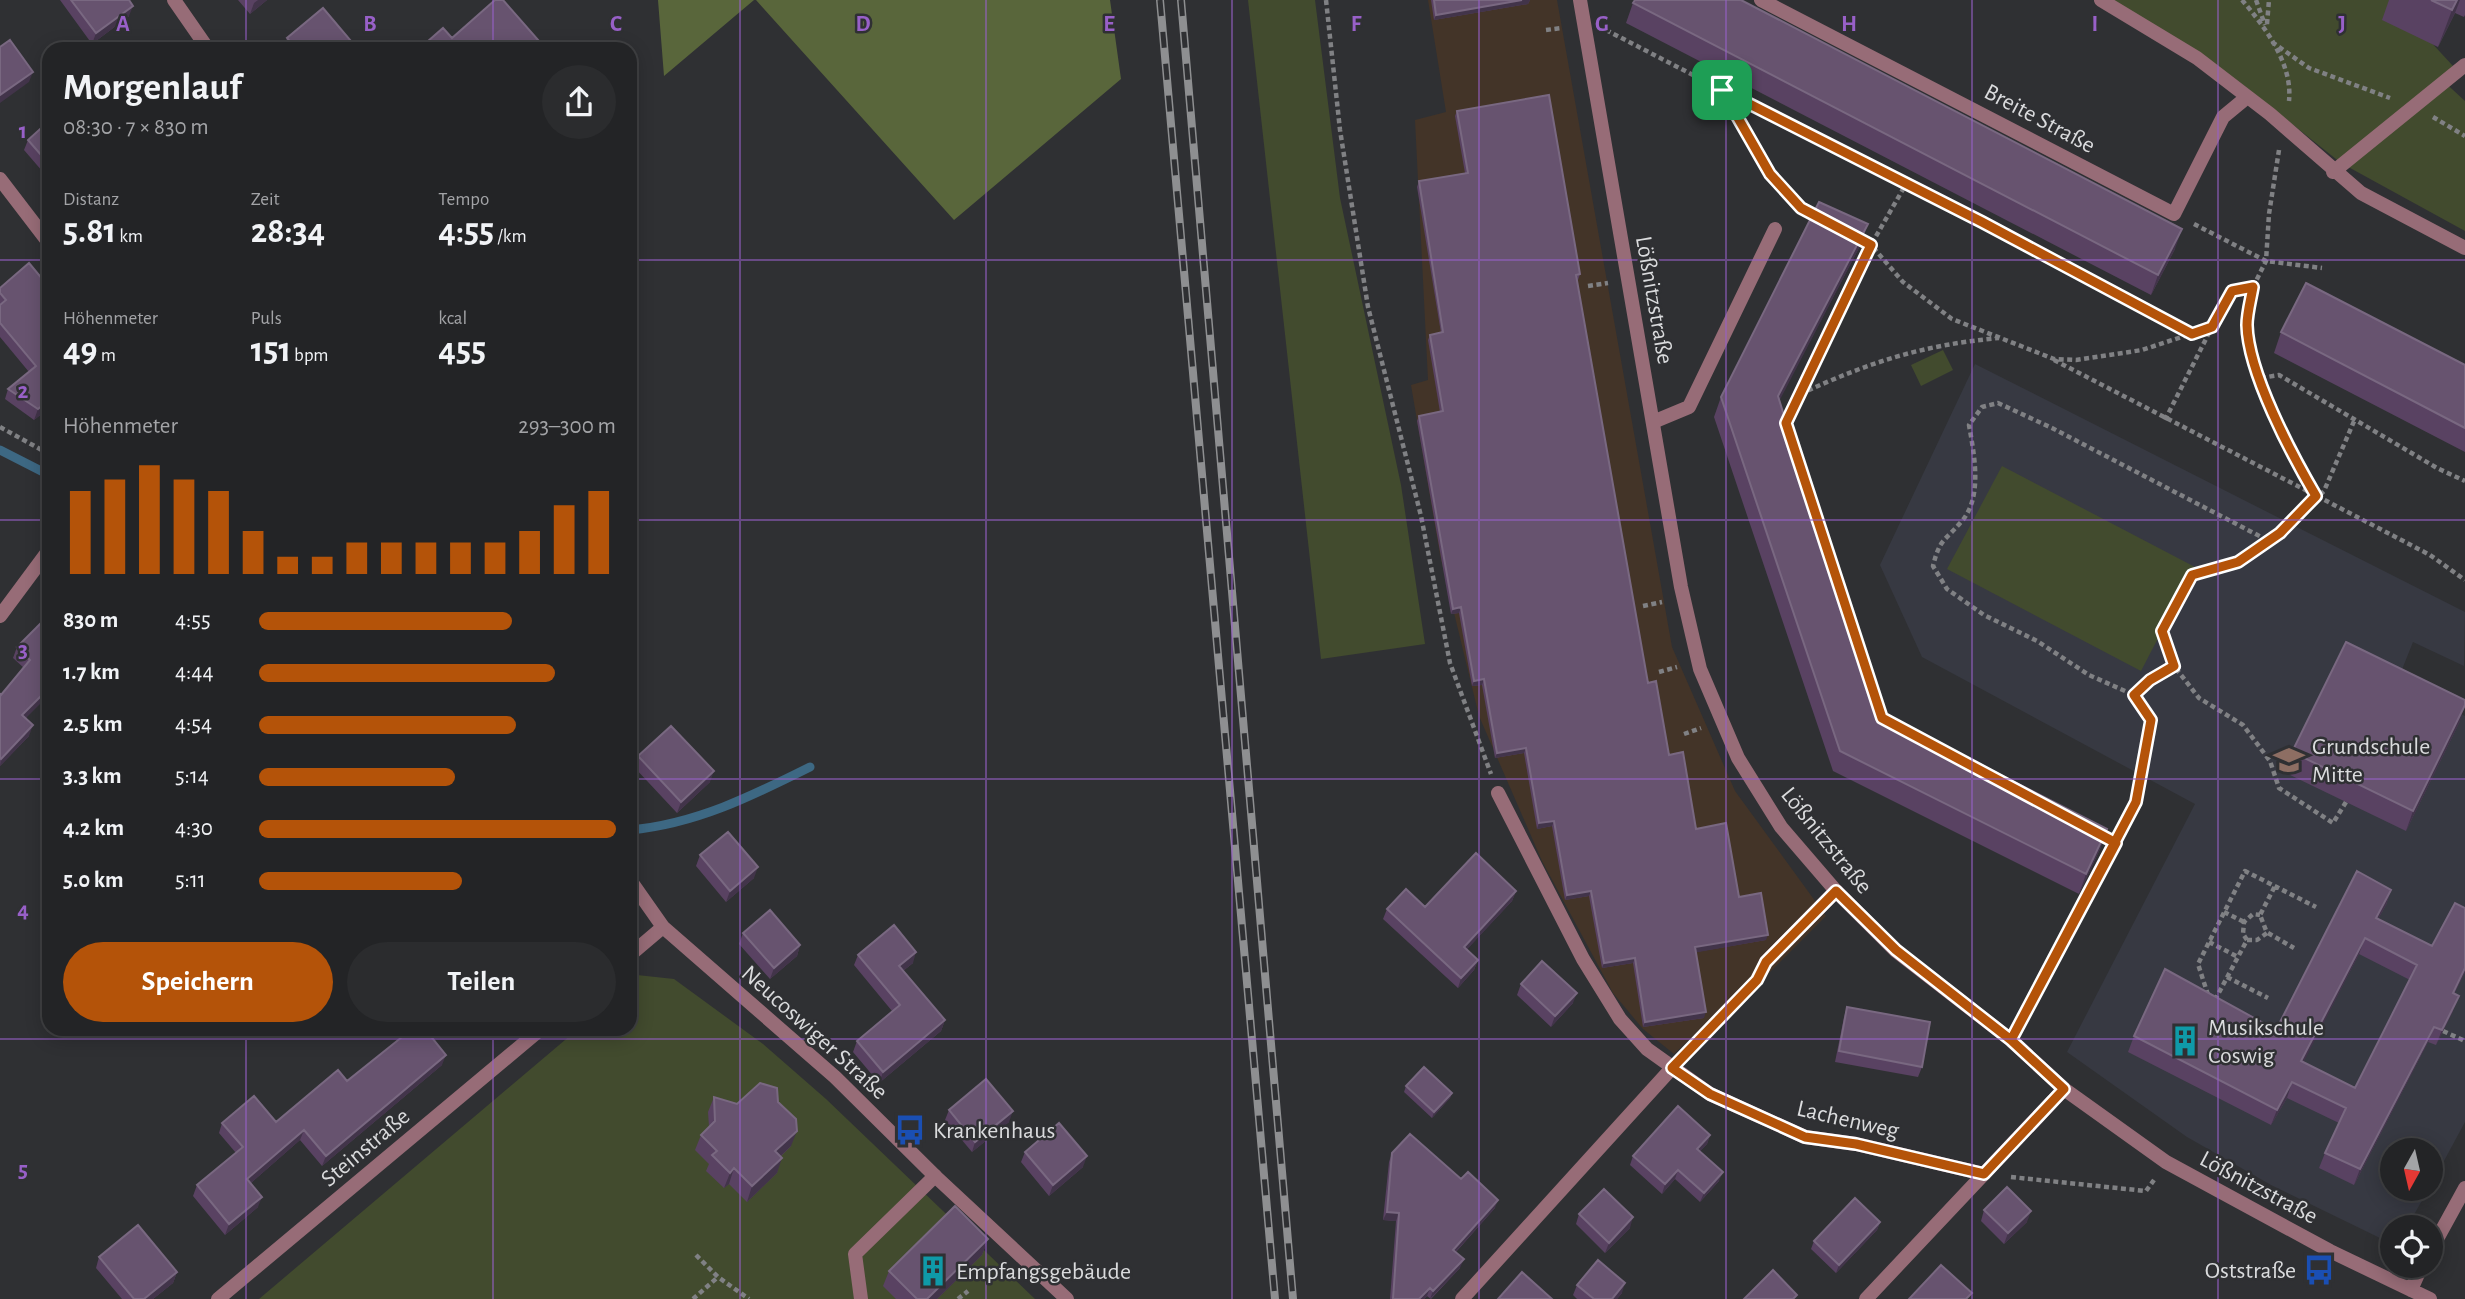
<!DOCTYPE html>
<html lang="de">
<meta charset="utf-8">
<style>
:root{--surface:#232426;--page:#2b2c2e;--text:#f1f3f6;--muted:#a3a4a7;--line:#404143;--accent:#b45309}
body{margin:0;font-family:"Alegreya Sans",sans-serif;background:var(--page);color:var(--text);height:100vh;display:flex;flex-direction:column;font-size:26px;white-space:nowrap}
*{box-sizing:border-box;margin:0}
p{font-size:23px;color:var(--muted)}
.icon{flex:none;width:38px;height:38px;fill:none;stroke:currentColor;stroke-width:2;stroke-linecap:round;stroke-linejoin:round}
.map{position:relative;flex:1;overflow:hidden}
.details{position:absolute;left:42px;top:42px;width:595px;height:994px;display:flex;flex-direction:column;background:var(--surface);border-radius:21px;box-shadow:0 4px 18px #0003,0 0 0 2px var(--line)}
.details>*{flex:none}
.needle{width:46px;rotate:188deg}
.controls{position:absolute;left:2380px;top:1138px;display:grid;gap:14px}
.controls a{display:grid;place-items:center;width:63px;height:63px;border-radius:50%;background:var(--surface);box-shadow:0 4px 18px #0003,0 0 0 2px var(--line);font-size:35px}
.pin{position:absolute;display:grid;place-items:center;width:60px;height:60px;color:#fff;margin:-30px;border-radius:14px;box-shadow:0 4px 10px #0006}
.round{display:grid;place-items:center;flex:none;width:74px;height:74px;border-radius:37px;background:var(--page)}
.headline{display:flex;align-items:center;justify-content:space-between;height:119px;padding:0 21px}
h1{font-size:38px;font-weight:700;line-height:52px}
.figures{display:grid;grid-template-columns:repeat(3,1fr);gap:10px;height:119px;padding:7px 21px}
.figures div{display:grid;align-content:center}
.figures b{font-size:35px;font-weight:700}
.figures small{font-size:19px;font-weight:400}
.figures p{font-size:19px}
.chart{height:196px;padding:14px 21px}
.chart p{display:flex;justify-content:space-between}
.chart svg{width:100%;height:126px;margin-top:7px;stroke:var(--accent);stroke-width:6}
.action{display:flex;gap:14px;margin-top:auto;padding:14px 21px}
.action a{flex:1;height:80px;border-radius:42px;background:var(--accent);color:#fff;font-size:28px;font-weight:700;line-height:80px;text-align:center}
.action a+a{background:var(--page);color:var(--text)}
ul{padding:0 21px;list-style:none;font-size:23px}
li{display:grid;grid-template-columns:112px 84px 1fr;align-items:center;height:52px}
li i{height:18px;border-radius:9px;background:var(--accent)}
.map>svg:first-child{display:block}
.built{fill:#373942}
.industrial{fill:#433428}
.green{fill:#424b2e}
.forest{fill:#59663b}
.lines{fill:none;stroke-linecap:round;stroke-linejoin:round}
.stream{stroke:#3d6883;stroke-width:9}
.path{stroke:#808184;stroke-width:4.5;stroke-dasharray:5 3.5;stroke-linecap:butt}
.service{stroke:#976c77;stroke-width:14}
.minor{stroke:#976c77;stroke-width:14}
.rail-casing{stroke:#8e8f91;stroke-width:8}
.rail{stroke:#2f3033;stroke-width:5;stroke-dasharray:16;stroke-linecap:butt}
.wall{fill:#594262;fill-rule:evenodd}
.shaded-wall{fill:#42344a}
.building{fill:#67536f;stroke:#796881;stroke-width:2;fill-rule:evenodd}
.route-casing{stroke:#fff;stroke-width:14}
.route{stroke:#b45309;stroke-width:9}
.grid{fill:none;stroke:#9860c8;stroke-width:2;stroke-opacity:0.55}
.labels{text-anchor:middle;stroke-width:5;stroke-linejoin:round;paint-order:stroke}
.street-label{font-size:24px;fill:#dadbdd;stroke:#2f3033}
.poi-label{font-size:24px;fill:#dadbdd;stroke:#2f3033;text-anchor:start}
.grid-label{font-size:23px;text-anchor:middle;font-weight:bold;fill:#9860c8;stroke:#2f3033;stroke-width:5;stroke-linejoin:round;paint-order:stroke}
</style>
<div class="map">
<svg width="2465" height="1299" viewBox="0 0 2465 1299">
<rect width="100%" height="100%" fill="#2f3033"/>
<path class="built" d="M1975 364 2465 612 2464 666 2413 642 2397 682 2465 716V1122L2431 1185V1150H2392V1188H2429L2407 1227H2392V1239L2380 1238 2271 1185 2187 1137 2067 1052 2195 804 1922 657 1880 565Z"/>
<path class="industrial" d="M1428 0H1557L1672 647 1735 791 1826 916 1765 977 1753 979 1674 1054 1643 1029 1613 993 1542 861 1479 716 1440 555 1411 385 1428 380 1415 120 1446 112Z"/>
<path class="green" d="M1248 0H1315L1340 198 1401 485 1425 644 1321 659Z
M2106 0H2392L2453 66 2440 78 2465 101V231L2341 163 2238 81Z
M1943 350 1953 370 1921 386 1911 365Z
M2002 466 2195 567 2141 671 1947 569Z
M637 975 674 979 763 1044 826 1099 1035 1299H259L578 1029H630V982Z"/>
<path class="forest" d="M658 0H754L664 76Z
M756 0H1110L1121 79 954 220Z"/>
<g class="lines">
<path class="stream" d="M0 450 49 475
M630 830C696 824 752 796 810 767"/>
<path class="path" d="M1326 0 1340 130 1368 307 1421 516 1450 663 1491 774
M2242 0C2265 27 2293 64 2289 101
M2256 0 2265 25
M2267 24 2269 0
M1546 30 1562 28
M1606 30 1722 90 1770 174 1801 208 1817 217
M2272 42 2309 68 2390 98
M1724 91 1982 222 2191 333
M2433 117 2465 136
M2279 150 2269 214 2266 261 2253 287 2247 325 2253 359 2296 461 2317 496 2430 555 2465 580
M2194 224 2266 261 2322 268
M1859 239 1871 245 1903 282 1952 319 2054 359 2076 360 2142 350 2212 327 2232 291 2253 287
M1588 286 1608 283
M2054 360 2317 496
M2261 378 2279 375 2437 468 2465 481
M1800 394C1870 362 1922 345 1999 338
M2165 420 2212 327
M0 427 49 454
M1787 428 1786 423 1871 245 1906 184
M1798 463 1882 717
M1643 606 1662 602
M2174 666 2150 680 2134 695 2089 675 2037 641 1984 615 1947 589 1933 566C1940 538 1944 542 1962 521 1983 496 1974 454 1969 425L1982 407 1998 403 2052 428 2269 541
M1659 672 1677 667
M1684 734 1701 728
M2346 802 2333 823 2279 788 2270 761 2243 725 2199 698 2174 666 2162 631 2191 575 2238 562 2280 533 2324 491 2355 419
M2102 835 2116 843
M2224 912 2244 922
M2268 933 2294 948
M2247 940 2243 934 2244 922 2253 914 2260 915
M2209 942 2238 957
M2227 977 2268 998
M2208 995 2198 964 2245 871 2316 907
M2215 1000 2247 940H2257L2267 933 2260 915 2275 886
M2021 1020 2136 802 2151 720 2134 695
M2443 1031 2465 1041
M1687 1053 1756 981
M2011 1177 2146 1191 2154 1180
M696 1255 718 1277 749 1299
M693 1299 718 1277
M958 1299 968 1291"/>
<path class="service" d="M1653 422 1689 407 1775 229
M1766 962 1836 891
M861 1299 855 1254 935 1176"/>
<path class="minor" d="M174 0 208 49
M1580 0 1681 587 1700 669 1738 758 1781 827 1836 891 1896 951 2011 1040 2064 1089 2166 1162 2330 1251 2430 1299
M1761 0 2174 214 2223 117 2246 98
M2101 0 2197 58 2270 114 2361 193 2465 248
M2333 172 2465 65
M0 179 49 243
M0 616 49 550
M1498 793 1583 959 1620 1019 1647 1049 1710 1094 1805 1137 1856 1144 1984 1174
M630 880 663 927 835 1077 935 1176 1067 1299
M630 955 663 927
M2431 1250 2465 1188
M2411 1290 2422 1265
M218 1299 541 1029
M1462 1299 1672 1068
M1866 1299 2064 1089"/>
<g class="rail-casing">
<path id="rail" d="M1160 0 1275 1299
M1181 0 1293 1299"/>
</g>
<use href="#rail" class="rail"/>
</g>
<path class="wall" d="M60 0H129V16L92 44Z
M238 0H267L250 14Z
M1431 0H1530L1528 4 1434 20Z
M2389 0H2465V15L2464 17 2455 13 2438 47 2382 20Z
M1633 3 2175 249 2151 295 1626 23Z
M287 38 348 49H284Z
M1457 111 1580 274 1578 280H1577L1648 683 1669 755 1696 829 1766 940 1696 952 1704 1018 1643 1027 1633 963 1602 968 1589 896 1565 900 1552 826 1537 829 1524 753 1495 758 1482 685 1472 686 1459 613 1451 614 1417 421 1419 416 1440 412 1428 340 1430 335 1441 333 1417 187 1419 181 1465 173 1455 116Z
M49 121V179L24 150 28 140Z
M1861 244 1779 400 1875 711 2107 829 2100 849 2079 894 1833 771 1714 417 1721 397Z
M29 263 49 408 34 420 5 399 8 389 29 372 0 337V288Z
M2281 332 2465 365V452L2274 353Z
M49 615 26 719 29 736 0 766V694L1 695 24 668 13 658 17 647Z
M2460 721 2406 831 2284 772 2292 752Z
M638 756 710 782 677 813 634 767Z
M700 855 754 878 726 902 696 866Z
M2391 890 2386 905 2378 919 2465 972 2454 994 2453 1011 2436 1045 2428 1042 2354 1185 2319 1168 2325 1153 2339 1123 2287 1098 2271 1125 2128 1052 2134 1036 2276 1030ZM2359 954 2410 980 2355 1088 2303 1062Z
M1516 891 1512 901 1467 949 1478 960 1474 970 1458 988 1383 919 1387 909 1425 907Z
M743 933 800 945 797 956 770 979 739 944Z
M858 955 913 963 903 971 945 1020 941 1031 879 1083 853 1052 857 1041 892 1011 854 965Z
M1521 984 1573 1003 1551 1027 1517 995Z
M1847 1007 1922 1067 1918 1077 1835 1062 1844 1017Z
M442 1065 322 1166 300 1140 251 1183 258 1207 225 1235 193 1196 197 1185 236 1153 219 1133 222 1123 276 1122 347 1081Z
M1406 1086 1452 1093 1450 1098 1432 1118 1404 1092Z
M714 1097 737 1104 778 1102 791 1146 781 1156 777 1173 747 1202 729 1184 724 1188 706 1171 709 1164 695 1150 701 1135 709 1127 708 1112Z
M949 1110 1009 1122 972 1152 945 1120Z
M1710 1135 1707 1144 1700 1151 1719 1181 1700 1202 1675 1179 1662 1194 1630 1165 1633 1156Z
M1025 1152 1083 1167 1049 1196 1021 1162Z
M1392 1153 1461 1179 1495 1208 1456 1252 1460 1268 1431 1299 1427 1296 1424 1299H1390L1396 1221 1383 1220 1389 1162Z
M1984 1210 2027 1222 2004 1244 1981 1221Z
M1579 1214 1630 1228 1605 1253 1576 1224Z
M1880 1222 1877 1230 1836 1273 1811 1249 1814 1241Z
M988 1239 982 1255 937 1299H896L883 1286 889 1271Z
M99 1257 177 1272 173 1283 153 1299H122L96 1268Z
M1577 1285 1622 1293 1617 1299H1577L1573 1295Z"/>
<path class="shaded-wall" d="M258 0H267L250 14 254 3Z
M1522 0H1530L1528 4 1434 20 1436 15Z
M2457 0H2460L2455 13 2438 47 2452 10Z
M133 6 129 16 92 44 96 33Z
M351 41 348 49H342Z
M33 72 29 82 0 103V95Z
M1868 224 1861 244 1771 417 1778 396Z
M2182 229 2175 249 2151 295 2158 275Z
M49 400V408L34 420 38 409Z
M1461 607 1459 613 1451 614 1453 609Z
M1484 679 1482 685 1472 686 1474 681Z
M49 688V695L18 726 22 715Z
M2465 705 2460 721 2406 831 2413 811Z
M33 725 29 736 0 766 1 759Z
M1526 748 1524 753 1495 758 1497 753Z
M714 771 710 782 677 813 681 802Z
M1554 821 1552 826 1537 829 1539 823Z
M2107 829 2100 849 2079 894 2086 874Z
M758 867 754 878 726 902 730 891Z
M2391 890 2386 905 2370 933 2376 918Z
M1516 891 1512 901 1460 957 1464 947Z
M1591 891 1589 896 1565 900 1567 895Z
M1768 935 1766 940 1693 953 1695 947Z
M2365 938 2359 954 2296 1077 2301 1061Z
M800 945 797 956 770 979 774 968Z
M916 952 913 963 895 977 899 966Z
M1635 958 1633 963 1602 968 1604 963Z
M1478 960 1474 970 1458 988 1461 978Z
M2465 968V972L2447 1008 2453 993Z
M1577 993 1573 1003 1551 1027 1555 1016Z
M2459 996 2453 1011 2436 1045 2442 1030Z
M1706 1012 1704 1018 1643 1027 1645 1022Z
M945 1020 941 1031 879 1083 883 1072Z
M2434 1027 2428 1042 2354 1185 2360 1169Z
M446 1055 442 1065 322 1166 326 1156Z
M2292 1082 2287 1098 2271 1125 2277 1110Z
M1452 1093 1450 1098 1432 1118 1434 1112Z
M1013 1111 1009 1122 972 1152 975 1142Z
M304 1130 300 1140 243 1190 247 1179Z
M797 1131 791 1146 770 1166 775 1151Z
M1710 1135 1707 1144 1694 1158 1697 1149Z
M1087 1156 1083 1167 1049 1196 1053 1185Z
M782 1158 777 1173 747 1202 752 1186Z
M734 1168 729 1184 724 1188 730 1173Z
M1678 1170 1675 1179 1662 1194 1665 1184Z
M1723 1172 1719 1181 1700 1202 1704 1193Z
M262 1197 258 1207 225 1235 229 1224Z
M1498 1200 1495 1208 1450 1258 1453 1250Z
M2031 1211 2027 1222 2004 1244 2008 1233Z
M1387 1212 1399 1213 1396 1221 1383 1220Z
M1633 1217 1630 1228 1605 1253 1609 1243Z
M1880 1222 1877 1230 1836 1273 1839 1265Z
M988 1239 982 1255 937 1299H927Z
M1464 1259 1460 1268 1430 1299 1433 1291Z
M177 1272 173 1283 153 1299H144Z
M1625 1283 1622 1293 1617 1299H1612Z
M1430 1288 1427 1296 1424 1299H1419Z"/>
<path class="building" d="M71 0H129L133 6 96 33Z
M495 0H503L546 49H419L443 28 452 38Z
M1434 0H1522L1436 15Z
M1635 0H1741L2182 229 2158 275 1633 3Z
M2431 0H2457L2452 10Z
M323 8 351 41 342 48 343 49H296L287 38Z
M10 40 33 72 0 95V47Z
M1549 95 1580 274 1576 275 1648 683 1656 681 1669 755 1683 752 1696 829 1726 823 1739 897 1761 893 1768 935 1695 947 1706 1012 1645 1022 1635 958 1604 963 1591 891 1567 895 1554 821 1539 823 1526 748 1497 753 1484 679 1474 681 1461 607 1453 609 1419 416 1443 411 1430 335 1443 332 1419 181 1468 173 1457 111Z
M49 121V164L28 140Z
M1819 202 1868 224 1778 396 1875 711 2107 829 2086 874 1840 751 1721 397Z
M29 263 49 287V400L38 409 8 389 36 366 0 323V305L6 300 0 293V288Z
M2306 283 2465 365V428L2281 332Z
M49 615V688L22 715 33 725 1 759 0 758V694L1 695 30 660 17 647Z
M2346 642 2465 700V705L2413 811 2292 752Z
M671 726 714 771 681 802 638 756Z
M728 832 758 867 730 891 700 855Z
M1476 853 1516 891 1464 947 1478 960 1461 978 1387 909 1406 889 1425 907Z
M2357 871 2391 890 2376 918 2432 946 2455 903 2465 908V968L2453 993 2459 996 2442 1030 2434 1027 2360 1169 2325 1153 2346 1108 2292 1082 2277 1110 2134 1036 2165 969 2276 1030ZM2365 938 2417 965 2355 1088 2301 1061Z
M770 910 800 945 774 968 743 933Z
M894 925 916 952 899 966 945 1020 883 1072 857 1041 900 1005 858 955Z
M1542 961 1577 993 1555 1016 1521 984Z
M1847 1007 1930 1022 1922 1067 1839 1051Z
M412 1029H425L446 1055 326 1156 304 1130 247 1179 262 1197 229 1224 197 1185 243 1147 222 1123 254 1096 276 1122 338 1070 347 1081Z
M1424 1067 1452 1093 1434 1112 1406 1086Z
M986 1079 1013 1111 975 1142 949 1110Z
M760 1083 777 1088 778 1102 796 1119 797 1131 775 1151 782 1158 752 1186 734 1168 730 1173 712 1155 717 1151 701 1135 715 1121 714 1097 737 1104Z
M1678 1106 1710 1135 1697 1149 1723 1172 1704 1193 1678 1170 1665 1184 1633 1156Z
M1059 1123 1087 1156 1053 1185 1025 1152Z
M1410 1134 1461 1179 1468 1172 1498 1200 1453 1250 1464 1259 1433 1291 1430 1288 1419 1299H1393L1399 1213 1387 1212 1392 1153Z
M2007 1187 2031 1211 2008 1233 1984 1210Z
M1604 1189 1633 1217 1609 1243 1579 1214Z
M1855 1198 1880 1222 1839 1265 1814 1241Z
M955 1206 988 1239 927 1299H917L889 1271Z
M138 1225 177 1272 144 1299H134L99 1257Z
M1598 1260 1625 1283 1612 1299H1594L1577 1285Z
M1941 1265 1972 1293 1966 1299H1909Z
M1773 1270 1797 1295 1793 1299H1744Z
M1522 1272 1552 1299H1498Z"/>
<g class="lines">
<g class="route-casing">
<path id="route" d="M1722 90 1770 174 1801 208 1871 245 1786 423 1882 718 2116 843 2011 1040 1896 950 1836 891 1766 962 1757 980 1672 1068 1710 1094 1805 1137 1856 1144 1984 1174 2064 1089 2011 1040 2136 802 2151 720 2134 695 2150 680 2174 666 2162 631 2192 575 2238 562 2280 533 2316 496C2292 455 2248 373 2247 325 2247 313 2251 299 2253 287L2232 291 2212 327 2192 334 1982 222 1722 90"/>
</g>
<use href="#route" class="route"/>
</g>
<path class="grid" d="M246 0V49M493 0V49M740 0V1299M986 0V1299M1232 0V1299M1479 0V1299M1726 0V1299M1972 0V1299M2218 0V1299M0 260H49M630 260H2465M0 520H49M630 520H2465M0 779H49M630 779H2465M246 1029V1299M493 1029V1299M0 1039H2465"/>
<defs>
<g id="school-bare" transform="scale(2.415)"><path d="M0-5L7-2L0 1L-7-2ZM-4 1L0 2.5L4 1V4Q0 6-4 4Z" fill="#8d6e63" stroke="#2f3033" stroke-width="2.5" paint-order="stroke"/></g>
<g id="building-bare" transform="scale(2.415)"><path d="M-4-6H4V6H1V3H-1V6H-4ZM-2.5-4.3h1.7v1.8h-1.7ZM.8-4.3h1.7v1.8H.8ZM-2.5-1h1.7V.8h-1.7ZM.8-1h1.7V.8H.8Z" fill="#0f9aa8" stroke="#2f3033" stroke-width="2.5" paint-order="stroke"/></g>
<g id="bus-bare" transform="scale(2.415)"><path d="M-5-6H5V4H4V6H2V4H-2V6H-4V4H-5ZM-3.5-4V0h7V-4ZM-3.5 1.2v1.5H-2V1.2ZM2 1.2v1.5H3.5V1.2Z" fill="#1a4fb4" stroke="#2f3033" stroke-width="2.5" paint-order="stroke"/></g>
</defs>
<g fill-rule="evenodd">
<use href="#school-bare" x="2289" y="760"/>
<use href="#building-bare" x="2185" y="1041"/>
<use href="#bus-bare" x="910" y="1130"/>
<use href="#bus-bare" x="2319" y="1270"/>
<use href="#building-bare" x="933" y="1271"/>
</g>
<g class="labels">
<g class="street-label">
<text transform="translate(2040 118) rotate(28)" y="8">Breite Straße</text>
<text transform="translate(1655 300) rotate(80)" y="8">Lößnitzstraße</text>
<text transform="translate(1827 840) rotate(51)" y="8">Lößnitzstraße</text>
<text transform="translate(815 1032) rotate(42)" y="8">Neucoswiger Straße</text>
<text transform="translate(1848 1119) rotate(13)" y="8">Lachenweg</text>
<text transform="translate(365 1147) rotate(-40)" y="8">Steinstraße</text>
<text transform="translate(2259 1187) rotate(28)" y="8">Lößnitzstraße</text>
</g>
<g class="poi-label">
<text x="2312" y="754">Grundschule<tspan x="2312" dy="28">Mitte</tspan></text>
<text x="2208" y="1035">Musikschule<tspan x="2208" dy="28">Coswig</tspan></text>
<text x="933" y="1138">Krankenhaus</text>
<text x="2296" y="1278" text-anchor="end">Oststraße</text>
<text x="956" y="1279">Empfangsgebäude</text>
</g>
</g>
<g class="grid-label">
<text x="123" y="31">A</text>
<text x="370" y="31">B</text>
<text x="616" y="31">C</text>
<text x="863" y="31">D</text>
<text x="1109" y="31">E</text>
<text x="1356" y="31">F</text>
<text x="1602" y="31">G</text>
<text x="1849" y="31">H</text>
<text x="2095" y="31">I</text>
<text x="2342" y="31">J</text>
<text x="23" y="138">1</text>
<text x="23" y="398">2</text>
<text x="23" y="657">3</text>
<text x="23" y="917">4</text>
<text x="23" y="1177">5</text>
</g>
</svg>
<div class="controls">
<a><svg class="needle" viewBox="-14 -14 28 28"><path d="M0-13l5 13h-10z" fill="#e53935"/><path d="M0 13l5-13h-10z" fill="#a3a4a7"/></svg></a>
<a><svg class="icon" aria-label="locate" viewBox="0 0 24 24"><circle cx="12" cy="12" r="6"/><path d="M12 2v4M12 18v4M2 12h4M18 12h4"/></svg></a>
</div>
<div class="pin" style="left:1722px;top:90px;background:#1e9e55"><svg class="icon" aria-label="arrive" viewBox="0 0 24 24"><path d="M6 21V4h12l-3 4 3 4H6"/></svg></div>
<section class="details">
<div class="headline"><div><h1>Morgenlauf</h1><p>08:30 · 7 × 830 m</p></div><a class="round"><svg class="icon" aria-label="share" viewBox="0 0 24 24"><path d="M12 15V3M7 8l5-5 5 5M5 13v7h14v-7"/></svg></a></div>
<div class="figures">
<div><p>Distanz</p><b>5.81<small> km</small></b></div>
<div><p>Zeit</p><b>28:34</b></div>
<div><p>Tempo</p><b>4:55<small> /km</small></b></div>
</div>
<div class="figures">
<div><p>Höhenmeter</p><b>49<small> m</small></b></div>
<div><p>Puls</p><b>151<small> bpm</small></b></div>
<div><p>kcal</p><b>455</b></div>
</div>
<div class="chart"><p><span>Höhenmeter</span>293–300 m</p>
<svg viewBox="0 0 160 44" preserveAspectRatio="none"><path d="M5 44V15M15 44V11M25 44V6M35 44V11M45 44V15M55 44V29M65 44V38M75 44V38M85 44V33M95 44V33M105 44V33M115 44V33M125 44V33M135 44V29M145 44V20M155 44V15"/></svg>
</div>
<ul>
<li><b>830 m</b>4:55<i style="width:71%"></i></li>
<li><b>1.7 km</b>4:44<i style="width:83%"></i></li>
<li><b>2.5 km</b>4:54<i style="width:72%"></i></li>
<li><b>3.3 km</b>5:14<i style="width:55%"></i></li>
<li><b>4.2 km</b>4:30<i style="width:100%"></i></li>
<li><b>5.0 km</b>5:11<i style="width:57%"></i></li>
</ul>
<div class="action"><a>Speichern</a><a>Teilen</a></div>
</section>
</div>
